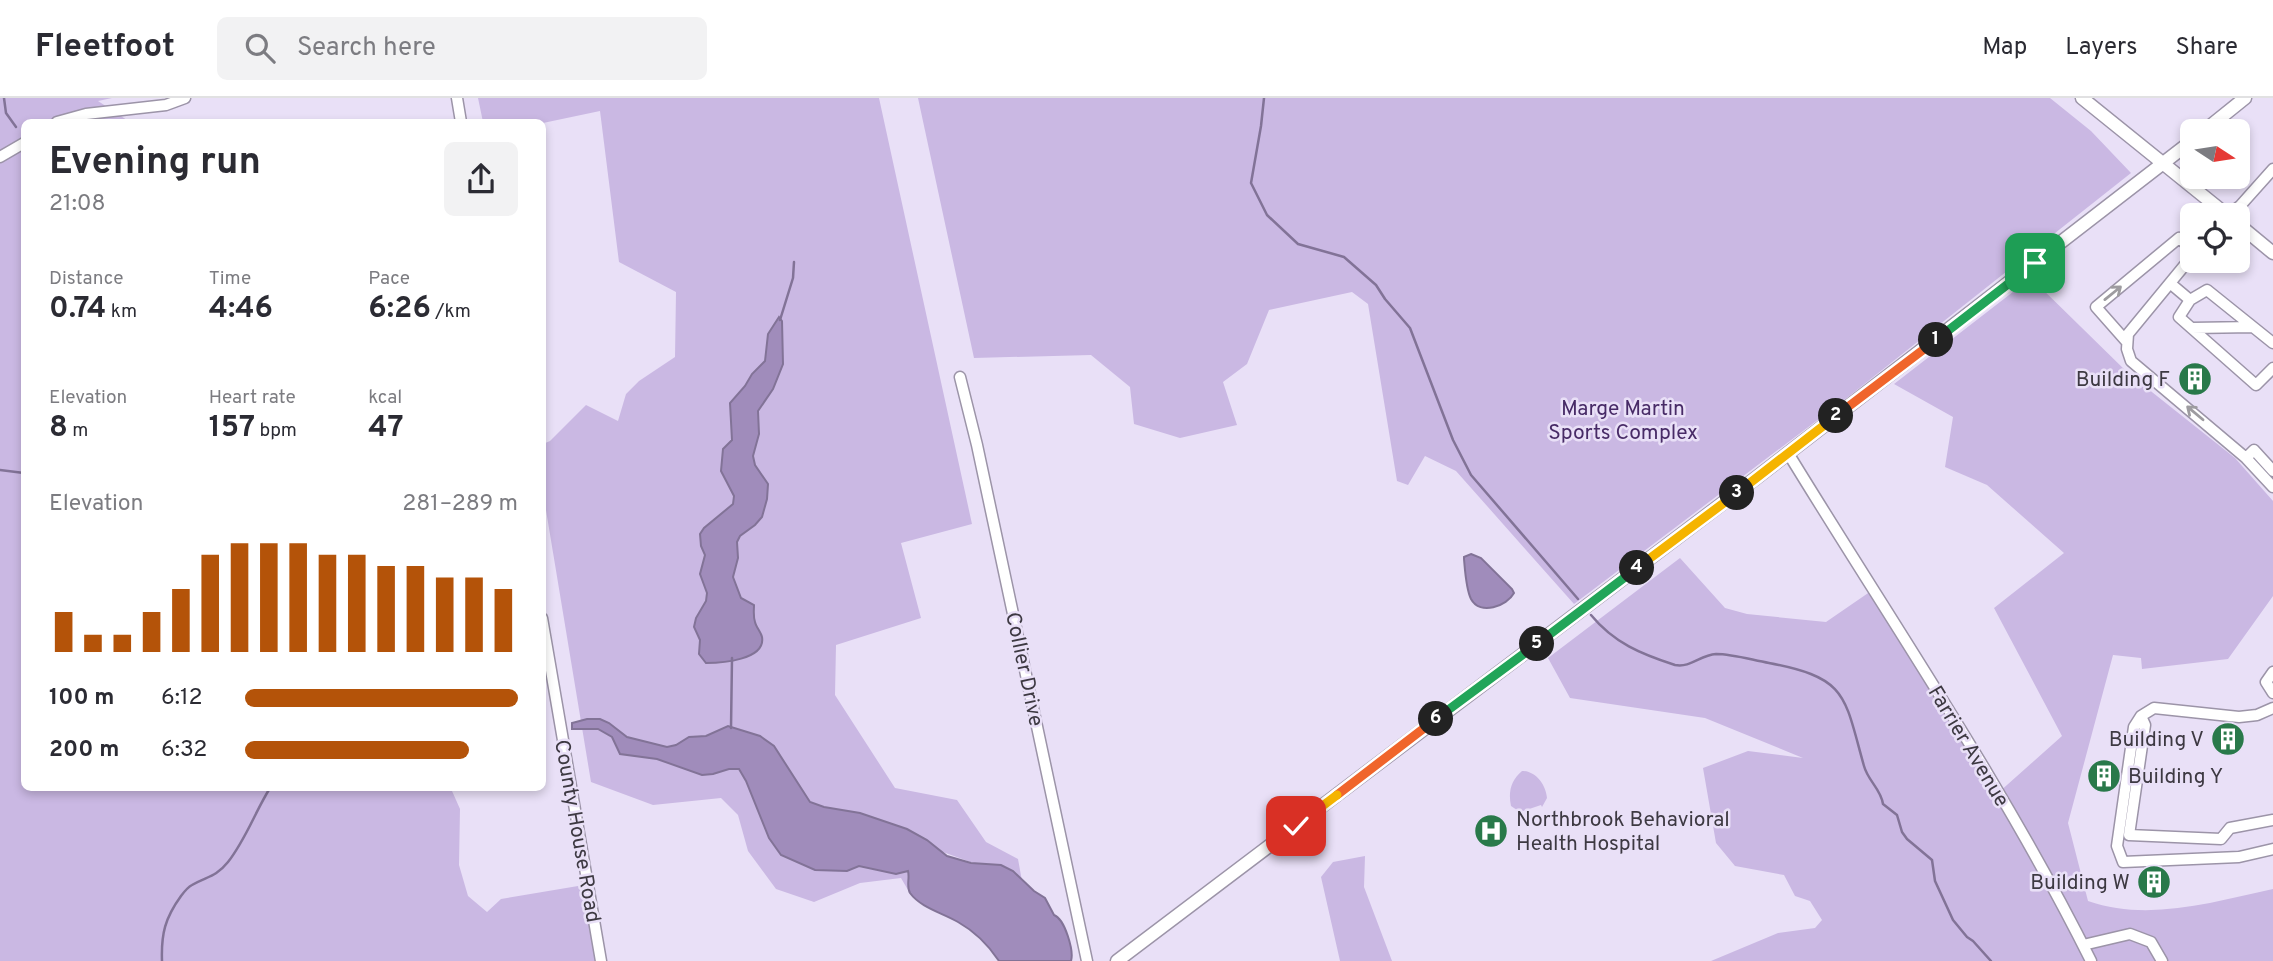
<!DOCTYPE html>
<meta charset="utf-8">
<style>
:root{--surface:#fff;--page:#f2f2f3;--text:#2b2b33;--muted:#7c7c81;--line:#e1e1e2;--accent:#b45309}
body{margin:0;font-family:Overpass,sans-serif;background:var(--page);color:var(--text);height:100vh;display:flex;flex-direction:column;font-size:26px;white-space:nowrap}
*{box-sizing:border-box;margin:0}
p{font-size:23px;color:var(--muted)}
.icon{flex:none;width:38px;height:38px;fill:none;stroke:currentColor;stroke-width:2;stroke-linecap:round;stroke-linejoin:round}
.map{position:relative;flex:1;overflow:hidden}
.sheet{position:absolute;left:21px;top:21px;width:525px;height:672px;display:flex;flex-direction:column;background:var(--surface);border-radius:10px;box-shadow:0 4px 10px #0003}
.sheet>*{flex:none}
.needle{width:46px;rotate:102deg}
.fabs{position:absolute;left:2180px;top:21px;display:grid;gap:14px}
.fabs a{display:grid;place-items:center;width:70px;height:70px;border-radius:10px;background:var(--surface);box-shadow:0 4px 10px #0003;font-size:35px}
.pin{position:absolute;display:grid;place-items:center;width:60px;height:60px;color:#fff;margin:-30px;border-radius:14px;box-shadow:0 4px 10px #0006}
.km{position:absolute;width:35px;height:35px;margin:-18px;border-radius:50%;background:#222;color:#fff;font-size:19px;line-height:35px;text-align:center}
.round{display:grid;place-items:center;flex:none;width:74px;height:74px;border-radius:10px;background:var(--page)}
.summary{display:flex;align-items:center;justify-content:space-between;height:119px;padding:0 28px}
h1{font-size:38px;font-weight:700;line-height:52px}
.metrics{display:grid;grid-template-columns:repeat(3,1fr);gap:10px;height:119px;padding:7px 28px}
.metrics div{display:grid;align-content:center}
.metrics b{font-size:30px;font-weight:700}
.metrics small{font-size:19px;font-weight:400}
.metrics p{font-size:19px}
.chart{height:196px;padding:14px 28px}
.chart p{display:flex;justify-content:space-between}
.chart svg{width:100%;height:126px;margin-top:7px;stroke:var(--accent);stroke-width:6}
ul{padding:0 28px;list-style:none;font-size:23px}
li{display:grid;grid-template-columns:112px 84px 1fr;align-items:center;height:52px}
li i{height:18px;border-radius:9px;background:var(--accent)}
header{display:flex;align-items:center;gap:42px;box-sizing:border-box;height:98px;padding:0 35px;background:var(--surface);border-bottom:2px solid var(--line)}
header strong{font-size:33px}
nav{display:flex;gap:38px;margin-inline-start:auto;font-size:24px}
.search{width:490px;height:63px;background:var(--page);display:flex;align-items:center;gap:18px;box-sizing:border-box;padding:0 24px;border-radius:10px;color:var(--muted);font-size:26px}
.map>svg:first-child{display:block}
.green{fill:#cab8e3}
.water{fill:#a08cbb;stroke:#827397;stroke-width:2}
.lines{fill:none;stroke-linecap:round;stroke-linejoin:round}
.stream{stroke:#827397;stroke-width:2.5}
.minor-casing{stroke:#9c94a8;stroke-width:13}
.major-casing{stroke:#9c94a8;stroke-width:15}
.minor{stroke:#fff;stroke-width:10}
.major{stroke:#fff;stroke-width:12}
.oneway{stroke:#9e9ca0}
.split-1-casing{stroke:#fff;stroke-width:14}
.split-2-casing{stroke:#fff;stroke-width:14}
.split-3-casing{stroke:#fff;stroke-width:14}
.split-4-casing{stroke:#fff;stroke-width:14}
.split-5-casing{stroke:#fff;stroke-width:14}
.split-6-casing{stroke:#fff;stroke-width:14}
.split-7-casing{stroke:#fff;stroke-width:14}
.split-8-casing{stroke:#fff;stroke-width:14}
.split-1{stroke:#22a559;stroke-width:9}
.split-2{stroke:#f0652b;stroke-width:9}
.split-3{stroke:#f5b400;stroke-width:9}
.split-4{stroke:#f5b400;stroke-width:9}
.split-5{stroke:#22a559;stroke-width:9}
.split-6{stroke:#22a559;stroke-width:9}
.split-7{stroke:#f0652b;stroke-width:9}
.split-8{stroke:#f5b400;stroke-width:9}
.labels{text-anchor:middle;stroke-width:5;stroke-linejoin:round;paint-order:stroke}
.poi-label{font-size:21px;fill:#3d3942;stroke:#e9e0f7;text-anchor:end}
.park-label{font-size:21px;fill:#482b67;stroke:#e9e0f7}
.street-label{font-size:21px;fill:#3d3942;stroke:#e9e0f7}
</style>
<header>
<strong>Fleetfoot</strong>
<div class="search"><svg class="icon" aria-label="search" viewBox="0 0 24 24"><circle cx="10" cy="10" r="6"/><path d="M15 15l6 6"/></svg>Search here</div>
<nav><a>Map</a><a>Layers</a><a>Share</a></nav>
</header>
<div class="map">
<svg width="2273" height="863" viewBox="0 0 2273 863">
<rect width="100%" height="100%" fill="#e9e0f7"/>
<path class="green" d="M0 0H112L98 3 130 24H24V690H461L452 693 460 711 459 767 468 798 487 814 501 801 584 787 597 863H0Z
M478 0H879L972 426 901 445 921 520 836 547 835 597 895 690 957 702 986 744 1018 761 1022 783 943 754 908 792 901 780 860 785 814 804 776 791 748 753 738 717 721 700 653 707 591 684 543 394V346L550 343 586 307 618 323 626 296 639 283 675 259 676 194 619 164 600 13 543 25 483 24Z
M918 0H2050L2091 33 2131 75 1848 299 1574 506 1456 373 1425 358 1408 387 1397 383 1368 206 1352 194 1269 212 1247 266 1223 284 1237 327 1180 340 1134 326 1130 289 1091 257 974 260Z
M2031 180 2128 275 2235 360 2273 403V498L2228 561 2142 571 2141 560 2113 557 2068 725 2088 803C2148 824 2213 804 2273 791V863H1711L1778 835 1815 830 1822 822 1810 803 1795 798 1784 777 1735 768 1716 745 1703 670 1748 653 1803 660 1705 620 1570 600 1548 560 1680 460 1725 510 1747 516 1826 524 1874 491 1998 695 2062 638 1994 510 2064 455 1987 387 1945 369 1953 319 1894 286Z
M1522 673C1536 673 1546 687 1547 700L1542 709 1541 707 1520 714 1511 708C1508 694 1511 682 1522 673Z
M1365 758 1364 789 1392 863H1340L1321 779 1333 764Z"/>
<path class="water" d="M779 219 782 223 783 266 773 291 758 313 759 336 753 358 755 367 768 386 767 401 762 419 755 427 740 438 737 444 738 460 733 479 741 500 754 507C754 512 753 518 755 524 756 529 761 534 762 539 766 562 721 565 706 565L699 556 700 542 694 529 696 520 706 503 707 495 700 476 705 457 701 448 700 436 704 430 733 406 734 398 721 373 723 351 732 342 730 305 745 288 752 276 765 263 768 236Z
M1471 456 1481 460 1512 491 1514 495C1507 508 1480 518 1471 501 1466 491 1465 472 1464 461V459Z
M587 621H600L609 625 627 639 667 649 676 647 689 639 706 638 728 628 760 638 774 648 810 704 824 709 860 715 907 731 927 742 947 758 971 765 1001 767 1013 773 1034 793 1045 800 1054 817C1065 821 1074 853 1071 863H999C989 848 974 833 958 824 943 815 921 810 910 795 906 788 910 780 908 773L896 776 859 768 847 773 815 772 781 757 769 740 746 683 739 671H729L713 676 702 677 657 661 620 656 612 639 598 631H572V625Z"/>
<g class="lines">
<path class="stream" d="M4 0 6 15 16 29
M1264 0 1261 28 1251 85 1267 117 1298 146 1344 159 1376 187 1385 201 1410 230 1453 342 1471 377 1578 501
M780 222 793 180 794 164
M0 372 24 375
M1591 517C1614 545 1641 556 1675 567 1691 570 1700 557 1716 556 1733 556 1752 562 1769 565 1848 580 1844 597 1864 668 1868 683 1881 691 1883 706L1897 717 1902 734 1907 741 1932 762 1935 783 1953 822 1967 839 1973 843 1991 863
M731 630 732 560
M162 863C161 836 165 820 181 798 184 794 188 789 192 787 207 778 215 780 228 764 246 741 255 714 270 690"/>
<g class="minor-casing">
<path id="minor" d="M457 0 461 24
M57 24 86 16 166 7 185 0
M0 59 24 45
M2228 117 2240 108 2273 71
M2193 157 2128 236 2127 251 2131 263 2246 360 2273 389
M2171 186 2190 202
M2192 230 2253 229
M2126 243 2096 209 2179 140 2193 152
M2273 245 2207 192 2190 202 2179 219 2256 287 2273 270
M960 279 977 347 1087 863
M1788 355C1890 522 2004 688 2091 863
M2246 360 2254 352 2273 373
M542 520 601 863
M2273 574 2266 584 2273 595
M2273 610 2257 617 2239 619 2154 610 2141 618 2134 629 2117 748 2123 764 2239 759 2273 751
M2141 618 2145 627 2129 737 2221 741 2230 730 2273 722
M2083 847 2130 836 2151 844 2162 863"/>
</g>
<g class="major-casing">
<path id="major" d="M2082 0 2227 117
M2204 33 2245 0
M2238 126 2273 155
M1117 863 1756 380 2193 42"/>
</g>
<use href="#minor" class="minor"/>
<use href="#major" class="major"/>
</g>
<defs><path id="oneway-shaft" d="M-6 0H5M1.5-3L5.5 0L1.5 3" fill="none" stroke-width="1.6" stroke-linecap="round" stroke-linejoin="round" transform="scale(1.75)"/></defs>
<g class="oneway">
<use href="#oneway-shaft" transform="translate(2113 195) rotate(-39)"/>
<use href="#oneway-shaft" transform="translate(2195 315) rotate(-140)"/>
</g>
<g class="lines">
<g class="split-1-casing">
<path id="split-1" d="M1936 242 2035 165"/>
</g>
<g class="split-2-casing">
<path id="split-2" d="M1836 318 1936 242"/>
</g>
<g class="split-3-casing">
<path id="split-3" d="M1737 395 1836 318"/>
</g>
<g class="split-4-casing">
<path id="split-4" d="M1637 470 1737 395"/>
</g>
<g class="split-5-casing">
<path id="split-5" d="M1537 546 1637 470"/>
</g>
<g class="split-6-casing">
<path id="split-6" d="M1436 621 1537 546"/>
</g>
<g class="split-7-casing">
<path id="split-7" d="M1337 697 1436 621"/>
</g>
<g class="split-8-casing">
<path id="split-8" d="M1296 728 1337 697"/>
</g>
<use href="#split-1" class="split-1"/>
<use href="#split-2" class="split-2"/>
<use href="#split-3" class="split-3"/>
<use href="#split-4" class="split-4"/>
<use href="#split-5" class="split-5"/>
<use href="#split-6" class="split-6"/>
<use href="#split-7" class="split-7"/>
<use href="#split-8" class="split-8"/>
</g>
<defs>
<g id="building-disc" transform="scale(1.75)"><circle r="9.5" fill="#29794a" stroke="#e9e0f7"/><path d="M-4-6H4V6H1V3H-1V6H-4ZM-2.5-4.3h1.7v1.8h-1.7ZM.8-4.3h1.7v1.8H.8ZM-2.5-1h1.7V.8h-1.7ZM.8-1h1.7V.8H.8Z" fill="#fff"/></g>
<g id="hospital-disc" transform="scale(1.75)"><circle r="9.5" fill="#29794a" stroke="#e9e0f7"/><path d="M-5-5h3v3.5h4V-5h3V5h-3V1.5h-4V5h-3Z" fill="#fff"/></g>
</defs>
<g fill-rule="evenodd">
<use href="#building-disc" x="2195" y="281"/>
<use href="#building-disc" x="2228" y="641"/>
<use href="#building-disc" x="2104" y="678"/>
<use href="#hospital-disc" x="1491" y="733"/>
<use href="#building-disc" x="2154" y="784"/>
</g>
<g class="labels">
<g class="poi-label">
<text x="2170" y="288">Building F</text>
<text x="2204" y="648">Building V</text>
<text x="2128" y="685" text-anchor="start">Building Y</text>
<text x="1516" y="728" text-anchor="start">Northbrook Behavioral<tspan x="1516" dy="24">Health Hospital</tspan></text>
<text x="2130" y="791">Building W</text>
</g>
<g class="park-label">
<text x="1623" y="317">Marge Martin<tspan x="1623" dy="24">Sports Complex</tspan></text>
</g>
<g class="street-label">
<text transform="translate(1025 571) rotate(78)" y="7">Collier Drive</text>
<text transform="translate(1969 648) rotate(59)" y="7">Farrier Avenue</text>
<text transform="translate(578 733) rotate(80)" y="7">County House Road</text>
</g>
</g>
</svg>
<div class="fabs">
<a><svg class="needle" viewBox="-14 -14 28 28"><path d="M0-13l5 13h-10z" fill="#e53935"/><path d="M0 13l5-13h-10z" fill="#7c7c81"/></svg></a>
<a><svg class="icon" aria-label="locate" viewBox="0 0 24 24"><circle cx="12" cy="12" r="6"/><path d="M12 2v4M12 18v4M2 12h4M18 12h4"/></svg></a>
</div>
<div class="pin" style="left:2035px;top:165px;background:#1e9e55"><svg class="icon" aria-label="arrive" viewBox="0 0 24 24"><path d="M6 21V4h12l-3 4 3 4H6"/></svg></div>
<div class="pin" style="left:1296px;top:728px;background:#d93025"><svg class="icon" aria-label="check" viewBox="0 0 24 24"><path d="M5 12l5 5 9-10"/></svg></div>
<b class="km" style="left:1936px;top:242px">1</b>
<b class="km" style="left:1836px;top:318px">2</b>
<b class="km" style="left:1737px;top:395px">3</b>
<b class="km" style="left:1637px;top:470px">4</b>
<b class="km" style="left:1537px;top:546px">5</b>
<b class="km" style="left:1436px;top:621px">6</b>
<section class="sheet">
<div class="summary"><div><h1>Evening run</h1><p>21:08</p></div><a class="round"><svg class="icon" aria-label="share" viewBox="0 0 24 24"><path d="M12 15V3M7 8l5-5 5 5M5 13v7h14v-7"/></svg></a></div>
<div class="metrics">
<div><p>Distance</p><b>0.74<small> km</small></b></div>
<div><p>Time</p><b>4:46</b></div>
<div><p>Pace</p><b>6:26<small> /km</small></b></div>
</div>
<div class="metrics">
<div><p>Elevation</p><b>8<small> m</small></b></div>
<div><p>Heart rate</p><b>157<small> bpm</small></b></div>
<div><p>kcal</p><b>47</b></div>
</div>
<div class="chart"><p><span>Elevation</span>281–289 m</p>
<svg viewBox="0 0 160 44" preserveAspectRatio="none"><path d="M5 44V30M15 44V38M25 44V38M35 44V30M45 44V22M55 44V10M65 44V6M75 44V6M85 44V6M95 44V10M105 44V10M115 44V14M125 44V14M135 44V18M145 44V18M155 44V22"/></svg>
</div>
<ul>
<li><b>100 m</b>6:12<i style="width:100%"></i></li>
<li><b>200 m</b>6:32<i style="width:82%"></i></li>
</ul>
</section>
</div>
